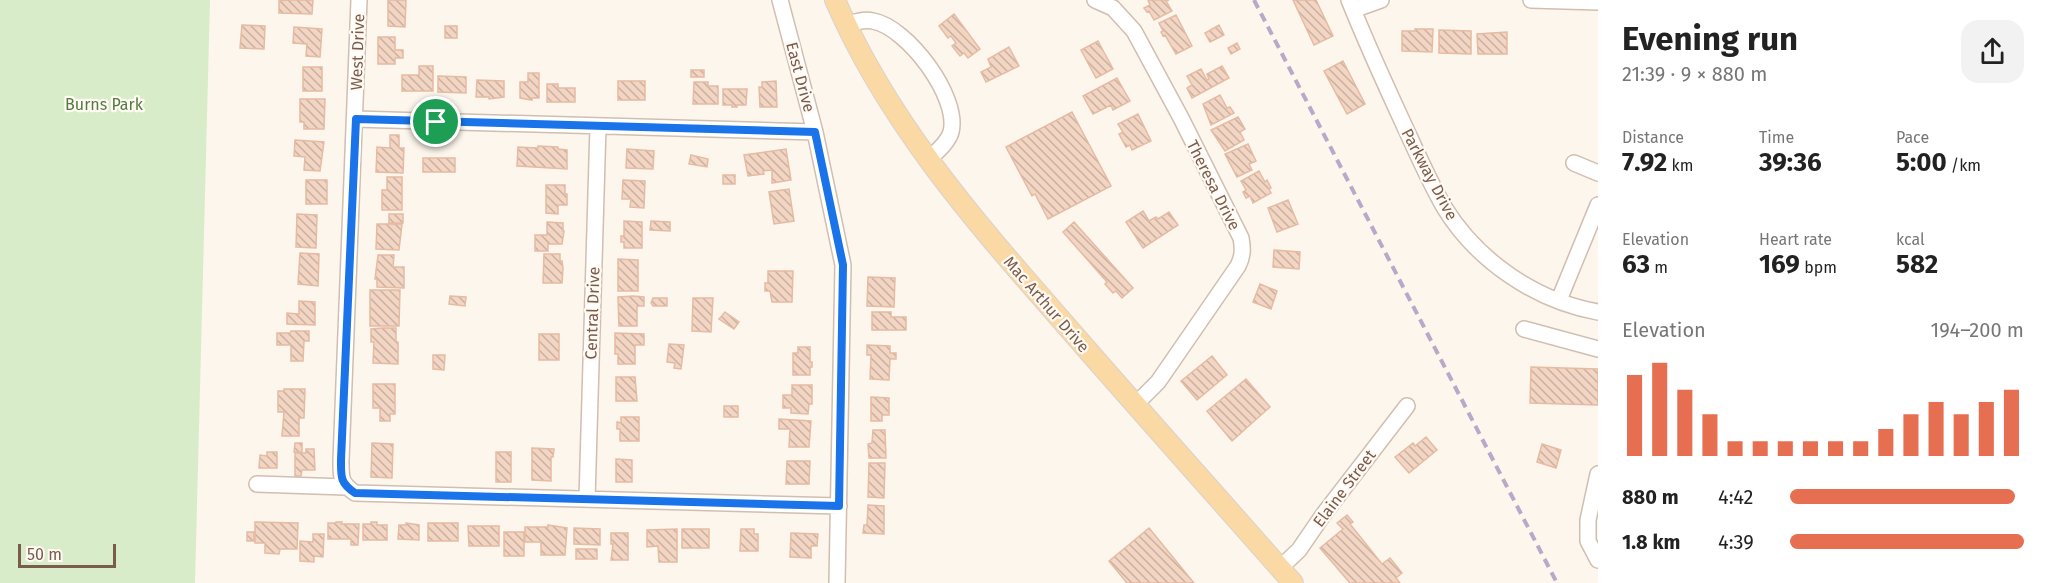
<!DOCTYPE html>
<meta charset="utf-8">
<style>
:root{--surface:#fff;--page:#f2f2f2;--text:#222;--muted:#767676;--accent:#e76f51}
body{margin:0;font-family:"Fira Sans",sans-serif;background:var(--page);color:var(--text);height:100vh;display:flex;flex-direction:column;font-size:22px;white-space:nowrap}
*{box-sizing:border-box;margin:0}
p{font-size:20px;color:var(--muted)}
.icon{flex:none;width:33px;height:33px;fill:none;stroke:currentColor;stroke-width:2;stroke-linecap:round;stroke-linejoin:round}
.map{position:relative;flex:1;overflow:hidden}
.side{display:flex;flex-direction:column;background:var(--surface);width:450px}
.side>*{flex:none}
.scale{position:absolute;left:18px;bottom:15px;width:98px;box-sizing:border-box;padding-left:6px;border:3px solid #7a5c4d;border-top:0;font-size:16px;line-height:21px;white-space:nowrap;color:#7a5c4d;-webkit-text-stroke:4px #fffaf3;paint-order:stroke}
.pin{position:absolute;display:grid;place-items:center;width:51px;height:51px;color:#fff;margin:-26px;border:3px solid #fff;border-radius:50%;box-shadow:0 2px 6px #0007}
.round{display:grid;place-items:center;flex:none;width:63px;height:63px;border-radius:18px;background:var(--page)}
.overview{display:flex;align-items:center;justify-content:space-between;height:102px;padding:0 24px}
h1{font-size:33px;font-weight:700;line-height:45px}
.stats{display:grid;grid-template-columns:repeat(3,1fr);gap:9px;height:102px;padding:6px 24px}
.stats div{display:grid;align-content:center}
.stats b{font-size:26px;font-weight:700}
.stats small{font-size:16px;font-weight:400}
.stats p{font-size:16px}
.chart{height:168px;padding:12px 24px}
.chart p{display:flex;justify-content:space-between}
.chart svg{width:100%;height:108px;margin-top:6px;stroke:var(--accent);stroke-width:6}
ul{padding:0 24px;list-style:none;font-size:20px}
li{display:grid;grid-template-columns:96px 72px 1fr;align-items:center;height:45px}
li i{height:15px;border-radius:8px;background:var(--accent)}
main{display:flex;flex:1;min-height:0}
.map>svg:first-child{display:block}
.green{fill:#d8ecc9}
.building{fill:url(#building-back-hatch);stroke:#e6bba3;stroke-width:1.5}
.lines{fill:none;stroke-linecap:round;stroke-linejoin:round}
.minor-casing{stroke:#d1beb0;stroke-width:18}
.major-casing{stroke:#dad1cd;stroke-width:22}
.minor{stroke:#fff;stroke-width:15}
.major{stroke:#fbd9a5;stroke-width:20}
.rail{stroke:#b9a8c9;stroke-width:4;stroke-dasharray:9 6;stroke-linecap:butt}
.route-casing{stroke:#fff;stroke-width:12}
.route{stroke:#1a73e8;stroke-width:8}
.labels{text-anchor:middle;stroke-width:4.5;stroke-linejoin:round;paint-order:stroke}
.street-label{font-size:16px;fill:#7a5c4d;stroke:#fffaf3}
.park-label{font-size:16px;fill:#537a41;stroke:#fffaf3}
</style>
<main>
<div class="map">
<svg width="1598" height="583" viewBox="0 0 1598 583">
<defs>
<pattern id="building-back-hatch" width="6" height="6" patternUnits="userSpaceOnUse" patternTransform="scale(1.5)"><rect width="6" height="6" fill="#f3d5c3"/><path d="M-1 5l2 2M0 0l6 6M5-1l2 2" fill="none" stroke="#cab0a1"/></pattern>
</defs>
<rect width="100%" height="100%" fill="#fdf6ec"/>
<path class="green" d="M0 0H210L195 583H0Z"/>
<path class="building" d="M288 0H313L312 14 279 13V1Z
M388 0H406L405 27 388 26Z
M1148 0H1169L1166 1 1172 11 1154 20 1149 11 1147 12 1144 8 1150 5Z
M1293 0H1316L1333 36 1314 45Z
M954 14 980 49 968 58 964 53 960 56 952 46 956 43 951 36 948 38 939 26Z
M1176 15 1192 46 1176 54 1165 35 1163 36 1161 32 1163 31 1159 23Z
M242 25 265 26 264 49 240 48Z
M1219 25 1224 35 1210 42 1205 33Z
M445 26H457V38H445Z
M294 27 322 29 320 57 306 56 307 44 293 43Z
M1415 29H1433L1432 52 1402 51V31H1415Z
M1439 30 1471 31V54L1439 53Z
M1507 32V54H1478L1477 34Z
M378 37H395V50H403V58H395V64H378Z
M1098 41 1113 69 1096 78 1081 50Z
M1237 43 1240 49 1231 54 1228 48Z
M1009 47 1019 66 986 82 981 72 991 67 988 59Z
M1343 61 1365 104 1347 114 1324 71Z
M419 66H433V91H402V75H419Z
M1222 66 1229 78 1192 98 1187 88 1192 85 1187 76 1201 69 1207 80 1209 79 1207 74Z
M303 67H322V91H303Z
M691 70H704V77H691Z
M528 73H539V98H532V100L520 98V82H528Z
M438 76 466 77V93L438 92Z
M1117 78 1130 101 1113 110 1111 105 1093 114 1083 96Z
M477 80 504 81V97L489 99V97H476Z
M618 81H645V100H618Z
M776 81 777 107H760L759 87H762V82Z
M694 82H708V86H718V104H693Z
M547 84H558V88H575V102H547Z
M723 89H747L746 105H737V107H732V105H723Z
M1220 95 1227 108 1230 107 1234 113 1211 125 1203 104Z
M300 99H325L324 129H304V122H300Z
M1072 112 1111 186 1048 219 1035 194 1032 196 1006 147Z
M1138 114 1151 141 1132 150 1130 145 1126 147 1119 134 1123 132 1118 124Z
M1238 117 1245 129 1240 132 1244 140 1225 151 1211 130Z
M390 135H399V148H404L403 173 376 172 377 147 390 148Z
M295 140 324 142 320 171 304 170 305 157 294 156Z
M1248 144 1256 161 1249 164 1252 170 1237 177 1225 154Z
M538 146 558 147V149L567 150V169L517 166 518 147 538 148Z
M627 149 654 151 653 169 626 168Z
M786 149 791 180 772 183V170L763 171 764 174 748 176 744 155Z
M691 155 708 159 707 167 689 164Z
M423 158H455V172H423Z
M1259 171 1265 182 1267 180 1271 188 1269 189 1271 193 1253 203 1250 196 1246 198 1243 192 1246 190 1241 181Z
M723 175H735V184H723Z
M387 177H402V210H382V190H387Z
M306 180H327V204H306Z
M623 180 645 181 644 208 630 207 631 199H622Z
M546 185H565V194H567V205H558V214L546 213Z
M789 189 794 221 774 224 769 192Z
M1288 200 1298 224 1277 232 1268 208Z
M1143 211 1149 221 1156 217 1158 219 1169 212 1178 225 1143 248 1126 222Z
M297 214 317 215 316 248 296 247Z
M389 214H403V223H389Z
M624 221 642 222V248H624V242H621V236H624Z
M651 221 670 222V231L650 230Z
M547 222 563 223V231H564L562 244H548V251H535V235H547Z
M1074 222 1133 288 1122 298 1116 291 1113 293 1105 284 1107 282 1063 232Z
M377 224H402L399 250 376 249Z
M1274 250 1300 252 1299 269 1273 267Z
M300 253 319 254 318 286 298 284Z
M544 254H560V261H562L563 268 562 283H543Z
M378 255H394L393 267H404V288L377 287V279H375Z
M618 259 638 260V291H618Z
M768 271H793L792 302H772L770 291H765V283H768Z
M868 277 895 278 894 307 867 306Z
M1260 284 1277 291 1271 309 1253 302Z
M370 290H400L399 326H370Z
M450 296 466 297 465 306 449 304Z
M633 296 644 297V306H637V326H619L618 297Z
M653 298H667V306H653L651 303Z
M693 298H713L711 332 692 331Z
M299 301 315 302V325L287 324V313L299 314Z
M725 312 739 322 734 329 719 319Z
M872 312H891V317H906V330H872Z
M382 328H396V342H398V364L373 363 374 342H371V329Z
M291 331H309V341H304L303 361H291V345H277V333H290Z
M615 333 644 334V345H635V364H618V354H615Z
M539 334H559V360H539Z
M669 344 684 345 681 369 674 368 675 363 667 362Z
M867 345 890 346V353H896V359H890L889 380 870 379 871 355H867Z
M798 347H810V362H812V367H810V375H793V353H798Z
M433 355H445L444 370 433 369Z
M1212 356 1227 375 1197 400 1181 381Z
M1531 367 1598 369V405L1530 403Z
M616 377H635L637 401H616Z
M1246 379 1270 407 1232 441 1207 411Z
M373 384H395V414H390V421H380V408H373Z
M792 385H812V404H809L808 414 791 413V408H783V395H792Z
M284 389H305L304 418H299V436H282L284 412H278V391H284Z
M871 397 889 398V415H882V421H871Z
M724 406H738V417H724Z
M621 417H639V441H620V429H617V422L621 423Z
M779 419 811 421 809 447H789L790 429H779Z
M873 430H885L886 458H869L868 444 872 443Z
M1426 437 1437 450 1409 473 1395 457 1413 443 1415 446Z
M295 443H302V452H294Z
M372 443 393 444 392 478 371 477Z
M1542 444 1561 450 1556 468 1537 462Z
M532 448 554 449 553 457H551V481L532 480Z
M306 449H314L315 470H302L301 476H295V453H306Z
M267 452H277V468H259L260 455 267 456Z
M496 452H511V482H496Z
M616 459 632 460V482H616Z
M787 461H810L809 484H786Z
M869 463H885L884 498 868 497Z
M868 505 884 506V534L863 533 864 525H867Z
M1347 515 1353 522 1350 524 1382 564 1390 558 1402 573 1396 578 1400 583H1350L1320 548 1343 529 1337 523Z
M255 522 298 523 297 549H280L279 554 265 553V543H255Z
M336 522H342L341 524H359L358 545H351V539H328V523H336Z
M371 522H377V525H387V540H363V524H371Z
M406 523 419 525V540L398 539 399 525H406Z
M428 523H458V541H428Z
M548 525 567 528 565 555H541V542H525V527H548Z
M468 526H499V546H469Z
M574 528 600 529V545L574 544Z
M1149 528 1194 583H1127L1109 561Z
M677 529V562H659L658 546 647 547V530Z
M682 529H709V548H682Z
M741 529H754V534H758V551H740Z
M247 532H254V541H247Z
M504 532H524V556H504Z
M611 533H628V560H611L613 544H611Z
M791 533 818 534 817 546H811V558L790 557Z
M313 534H324L323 557 314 556V562L300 561V541L313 542Z
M576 549H597V559H576Z"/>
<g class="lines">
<g class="minor-casing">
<path id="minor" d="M359 0 341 460C341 477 340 483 355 493L839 506
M780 0 815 132 843 265 837 583
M1095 0 1113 8 1134 31 1181 118 1241 238C1243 249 1243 256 1238 266L1158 382 1136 404
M1349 0C1366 42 1385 84 1404 125 1417 153 1429 181 1444 207 1477 261 1536 301 1598 312
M1531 0 1598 2
M1353 10 1381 0
M846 25C855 22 864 19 873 21 907 27 960 97 951 132 948 143 935 153 928 160
M355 119 815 132
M1574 163 1598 173
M1559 300 1598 205
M1524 329 1598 349
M1598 474 1588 520V541L1598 560
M257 484 345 487
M587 499 598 126
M1280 568 1299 550 1323 515 1407 406"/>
</g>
<g class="major-casing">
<path id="major" d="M835 0C887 120 971 217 1056 314 1134 404 1214 493 1293 583"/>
</g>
<use href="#minor" class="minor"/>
<use href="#major" class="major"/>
<path class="rail" d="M1254 0 1557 583"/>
</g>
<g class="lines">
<g class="route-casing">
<path id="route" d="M356 119 815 132 843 265 839 506 355 493C340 483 341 477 341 460Z"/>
</g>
<use href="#route" class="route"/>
</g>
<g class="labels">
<g class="street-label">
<text transform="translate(357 52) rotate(-88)" y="6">West Drive</text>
<text transform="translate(801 77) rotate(75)" y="6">East Drive</text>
<text transform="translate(1430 174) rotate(62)" y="6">Parkway Drive</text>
<text transform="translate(1214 185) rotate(63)" y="6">Theresa Drive</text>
<text transform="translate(1047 304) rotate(49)" y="6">Mac Arthur Drive</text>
<text transform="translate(592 313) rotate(-88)" y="6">Central Drive</text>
<text transform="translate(1344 488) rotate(-53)" y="6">Elaine Street</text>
</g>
<g class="park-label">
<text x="104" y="110">Burns Park</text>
</g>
</g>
</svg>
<div class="scale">50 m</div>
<div class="pin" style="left:436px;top:122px;background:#1e9e55"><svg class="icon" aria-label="arrive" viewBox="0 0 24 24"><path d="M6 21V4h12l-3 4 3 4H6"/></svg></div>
</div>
<section class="side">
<div class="overview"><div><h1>Evening run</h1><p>21:39 · 9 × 880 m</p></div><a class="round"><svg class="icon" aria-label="share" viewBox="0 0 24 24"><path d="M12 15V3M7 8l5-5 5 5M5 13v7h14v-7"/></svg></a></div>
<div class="stats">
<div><p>Distance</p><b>7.92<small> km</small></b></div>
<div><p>Time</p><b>39:36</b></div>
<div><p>Pace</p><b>5:00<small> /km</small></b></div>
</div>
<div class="stats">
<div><p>Elevation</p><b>63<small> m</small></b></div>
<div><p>Heart rate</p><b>169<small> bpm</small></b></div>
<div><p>kcal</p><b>582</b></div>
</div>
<div class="chart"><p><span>Elevation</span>194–200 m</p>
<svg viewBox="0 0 160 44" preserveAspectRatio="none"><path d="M5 44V11M15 44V6M25 44V17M35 44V27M45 44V38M55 44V38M65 44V38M75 44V38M85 44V38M95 44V38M105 44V33M115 44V27M125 44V22M135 44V27M145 44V22M155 44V17"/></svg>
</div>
<ul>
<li><b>880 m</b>4:42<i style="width:96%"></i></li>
<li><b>1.8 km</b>4:39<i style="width:100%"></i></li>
</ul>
</section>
</main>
